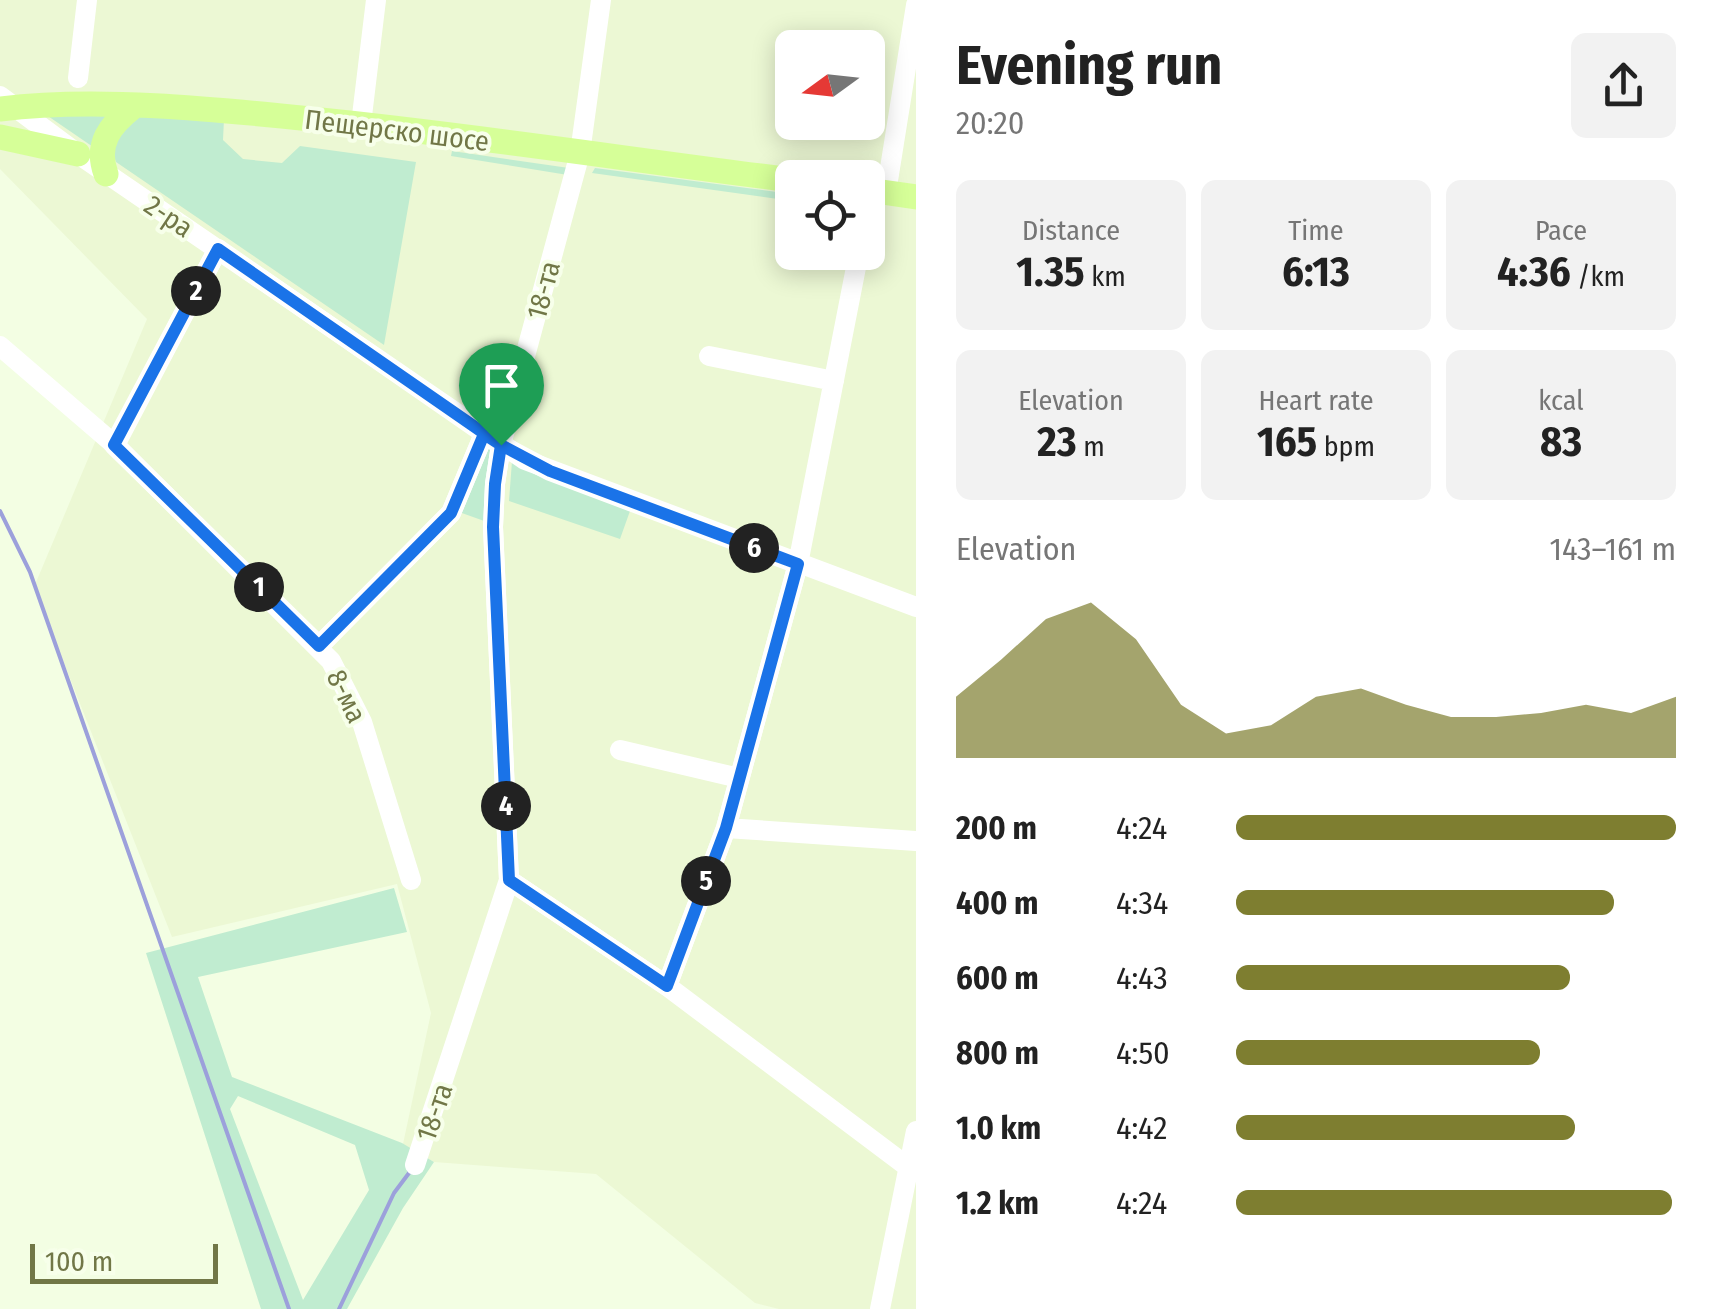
<!DOCTYPE html>
<meta charset="utf-8">
<style>
:root{--surface:#fff;--page:#f2f2f2;--text:#222;--muted:#767676;--accent:#7e7e30}
body{margin:0;font-family:"Fira Sans Condensed",sans-serif;background:var(--page);color:var(--text);height:100vh;display:flex;flex-direction:column;font-size:38px;white-space:nowrap}
*{box-sizing:border-box;margin:0}
p{font-size:32px;color:var(--muted)}
.icon{flex:none;width:55px;height:55px;fill:none;stroke:currentColor;stroke-width:2;stroke-linecap:round;stroke-linejoin:round}
.map{position:relative;flex:1;overflow:hidden}
.panel{display:flex;flex-direction:column;background:var(--surface);width:800px}
.panel>*{flex:none}
.needle{width:65px;rotate:255deg}
.buttons{position:absolute;left:775px;top:30px;display:grid;gap:20px}
.buttons a{display:grid;place-items:center;width:110px;height:110px;border-radius:15px;background:var(--surface);box-shadow:0 5px 25px #0003;font-size:50px}
.scale{position:absolute;left:30px;bottom:25px;width:188px;box-sizing:border-box;padding-left:10px;border:5px solid #717747;border-top:0;font-size:28px;line-height:35px;white-space:nowrap;color:#717747;-webkit-text-stroke:8px #f7ffea;paint-order:stroke}
.pin{position:absolute;display:grid;place-items:center;width:85px;height:85px;color:#fff;margin:-102px -42px;border-radius:50% 50% 50% 0;rotate:-45deg;box-shadow:0 0 10px #0007}
.pin .icon{rotate:45deg}
.km{position:absolute;width:50px;height:50px;margin:-25px;border-radius:50%;background:#222;color:#fff;font-size:28px;line-height:50px;text-align:center}
.round{display:grid;place-items:center;flex:none;width:105px;height:105px;border-radius:15px;background:var(--page)}
.headline{display:flex;align-items:center;justify-content:space-between;height:170px;padding:0 40px}
h1{font-size:55px;font-weight:700;line-height:75px}
.stats{display:grid;grid-template-columns:repeat(3,1fr);gap:15px;height:170px;padding:10px 40px}
.stats div{display:grid;align-content:center;border-radius:15px;background:var(--page);text-align:center}
.stats b{font-size:42px;font-weight:700}
.stats small{font-size:28px;font-weight:400}
.stats p{font-size:28px}
.chart{height:280px;padding:20px 40px}
.chart p{display:flex;justify-content:space-between}
.chart svg{width:100%;height:180px;margin-top:10px;fill:var(--accent);opacity:.7}
ul{padding:0 40px;list-style:none;font-size:32px}
li{display:grid;grid-template-columns:160px 120px 1fr;align-items:center;height:75px}
li i{height:25px;border-radius:12px;background:var(--accent)}
main{display:flex;flex:1;min-height:0}
.map>svg:first-child{display:block}
.residential{fill:#ecf8d4;fill-rule:evenodd}
.green{fill:#c0ecd0;fill-rule:evenodd}
.lines{fill:none;stroke-linecap:round;stroke-linejoin:round}
.stream{stroke:#9ca0db;stroke-width:4}
.minor{stroke:#fff;stroke-width:20}
.major{stroke:#d6ff98;stroke-width:25}
.route-casing{stroke:#fff;stroke-width:20}
.route{stroke:#1a73e8;stroke-width:12}
.labels{text-anchor:middle;stroke-width:8;stroke-linejoin:round;paint-order:stroke}
.street-label{font-size:28px;fill:#717747;stroke:#f7ffea}
</style>
<main>
<div class="map">
<svg width="916" height="1309" viewBox="0 0 916 1309">
<rect width="100%" height="100%" fill="#f3fee3"/>
<path class="residential" d="M0 0H916V1309H779L755 1303 596 1174 434 1162 403 1144 431 1013 397 884 172 937 34 587 147 319 0 169ZM792 48H868V122H792ZM792 178H868V252H792Z"/>
<path class="green" d="M42 112 113 113 99 151Z
M130 116 224 119 223 140 243 159 282 163 300 146 416 162 384 345 116 162 112 151Z
M452 151 576 169 574 176 451 156Z
M595 168 792 194V201L592 173Z
M484 446 491 450 487 522 459 512Z
M512 461 553 482 630 511 620 539 509 501Z
M394 888 407 932 198 977 232 1077 402 1143 434 1162 403 1208 347 1309H261L146 953ZM238 1096 355 1145 369 1190 303 1300 230 1109Z"/>
<g class="lines">
<path class="stream" d="M0 511 30 572 289 1309
M339 1309 394 1193 412 1169"/>
<path class="minor" d="M78 78 87 0
M0 96 78 154 525 460 916 607
M361 124 376 0
M886 193 916 5
M0 346 115 445 331 661 362 722 411 880
M709 356 834 381
M115 445 218 249
M319 646 451 513 484 434
M620 750 739 778
M726 828 916 841
M509 880 667 986 908 1167
M667 986 726 828 798 564 859 252
M415 1165 509 880 493 527 495 484 501 445 580 153 601 0
M880 1309 916 1131"/>
<path class="major" d="M0 109C96 97 214 109 311 119 472 135 632 160 792 180
M0 137 78 154
M106 174C95 144 110 125 133 107
M868 190 916 197"/>
</g>
<g class="lines">
<g class="route-casing">
<path id="route" d="M501 445 484 434 451 513 319 646 114 445 218 249 501 445 495 484 493 527 509 880 667 986 726 828 798 564 550 471 501 445"/>
</g>
<use href="#route" class="route"/>
</g>
<g class="labels">
<g class="street-label">
<text transform="translate(397 130) rotate(7)" y="10">Пещерско шосе</text>
<text transform="translate(169 216) rotate(34)" y="10">2-ра</text>
<text transform="translate(543 290) rotate(-75)" y="10">18-та</text>
<text transform="translate(347 696) rotate(64)" y="10">8-ма</text>
<text transform="translate(434 1112) rotate(-71)" y="10">18-та</text>
</g>
</g>
</svg>
<div class="buttons">
<a><svg class="needle" viewBox="-14 -14 28 28"><path d="M0-13l5 13h-10z" fill="#e53935"/><path d="M0 13l5-13h-10z" fill="#767676"/></svg></a>
<a><svg class="icon" aria-label="locate" viewBox="0 0 24 24"><circle cx="12" cy="12" r="6"/><path d="M12 2v4M12 18v4M2 12h4M18 12h4"/></svg></a>
</div>
<div class="scale">100 m</div>
<div class="pin" style="left:501px;top:445px;background:#1e9e55"><svg class="icon" aria-label="arrive" viewBox="0 0 24 24"><path d="M6 21V4h12l-3 4 3 4H6"/></svg></div>
<b class="km" style="left:259px;top:587px">1</b>
<b class="km" style="left:196px;top:291px">2</b>
<b class="km" style="left:506px;top:806px">4</b>
<b class="km" style="left:706px;top:881px">5</b>
<b class="km" style="left:754px;top:548px">6</b>
</div>
<section class="panel">
<div class="headline"><div><h1>Evening run</h1><p>20:20</p></div><a class="round"><svg class="icon" aria-label="share" viewBox="0 0 24 24"><path d="M12 15V3M7 8l5-5 5 5M5 13v7h14v-7"/></svg></a></div>
<div class="stats">
<div><p>Distance</p><b>1.35<small> km</small></b></div>
<div><p>Time</p><b>6:13</b></div>
<div><p>Pace</p><b>4:36<small> /km</small></b></div>
</div>
<div class="stats">
<div><p>Elevation</p><b>23<small> m</small></b></div>
<div><p>Heart rate</p><b>165<small> bpm</small></b></div>
<div><p>kcal</p><b>83</b></div>
</div>
<div class="chart"><p><span>Elevation</span>143–161 m</p>
<svg viewBox="0 0 160 44" preserveAspectRatio="none"><path d="M0 44V29L10 20L20 10L30 6L40 15L50 31L60 38L70 36L80 29L90 27L100 31L110 34L120 34L130 33L140 31L150 33L160 29V44z"/></svg>
</div>
<ul>
<li><b>200 m</b>4:24<i style="width:100%"></i></li>
<li><b>400 m</b>4:34<i style="width:86%"></i></li>
<li><b>600 m</b>4:43<i style="width:76%"></i></li>
<li><b>800 m</b>4:50<i style="width:69%"></i></li>
<li><b>1.0 km</b>4:42<i style="width:77%"></i></li>
<li><b>1.2 km</b>4:24<i style="width:99%"></i></li>
</ul>
</section>
</main>
